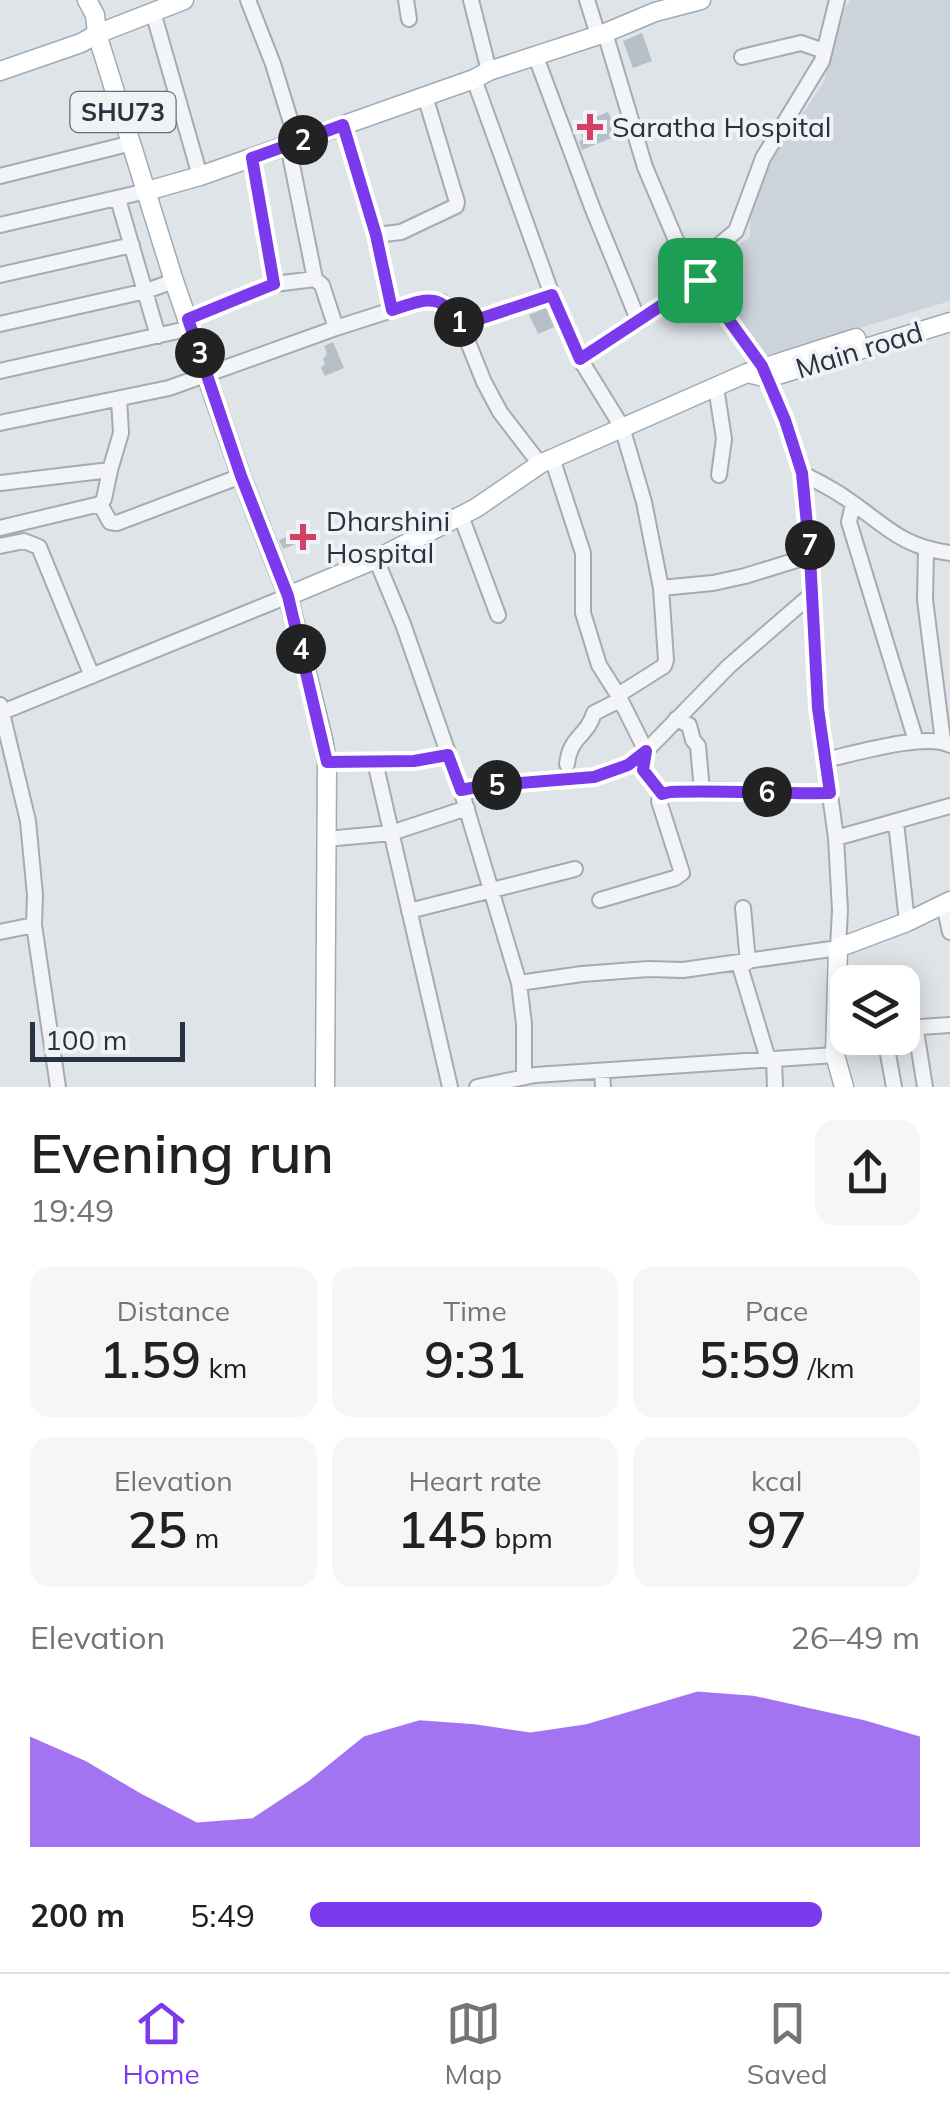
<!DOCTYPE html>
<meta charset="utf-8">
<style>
:root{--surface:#fff;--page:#f6f6f6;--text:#202124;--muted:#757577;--line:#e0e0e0;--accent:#7c3aed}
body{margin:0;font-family:Mulish,sans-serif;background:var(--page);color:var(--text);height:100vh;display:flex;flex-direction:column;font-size:38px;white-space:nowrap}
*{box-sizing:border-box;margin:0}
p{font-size:32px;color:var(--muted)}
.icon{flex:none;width:55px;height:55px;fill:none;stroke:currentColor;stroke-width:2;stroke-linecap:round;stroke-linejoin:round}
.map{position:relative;height:1087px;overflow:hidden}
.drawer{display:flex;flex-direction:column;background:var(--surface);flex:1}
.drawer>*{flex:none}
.fabs{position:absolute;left:830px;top:965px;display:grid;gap:20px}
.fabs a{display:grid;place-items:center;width:90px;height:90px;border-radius:20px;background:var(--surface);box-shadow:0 5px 25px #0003;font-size:50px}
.scale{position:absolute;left:30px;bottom:25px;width:155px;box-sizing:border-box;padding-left:10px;border:5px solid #273341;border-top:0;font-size:28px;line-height:35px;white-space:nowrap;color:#273341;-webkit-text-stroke:8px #eff3f6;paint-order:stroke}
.pin{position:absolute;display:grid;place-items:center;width:85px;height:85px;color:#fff;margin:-42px;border-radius:20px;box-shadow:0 5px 15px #0006}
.km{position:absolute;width:50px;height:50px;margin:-25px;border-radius:50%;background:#222;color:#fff;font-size:28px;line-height:50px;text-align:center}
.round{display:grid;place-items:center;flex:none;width:105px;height:105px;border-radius:20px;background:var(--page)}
.overview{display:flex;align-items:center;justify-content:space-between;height:170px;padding:0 30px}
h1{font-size:55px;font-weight:600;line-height:75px}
.metrics{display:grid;grid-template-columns:repeat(3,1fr);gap:15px;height:170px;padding:10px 30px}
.metrics div{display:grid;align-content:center;border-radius:20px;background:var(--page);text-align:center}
.metrics b{font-size:50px;font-weight:600}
.metrics small{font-size:28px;font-weight:400}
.metrics p{font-size:28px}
.chart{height:280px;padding:20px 30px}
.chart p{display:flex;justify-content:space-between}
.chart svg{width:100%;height:180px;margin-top:10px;fill:var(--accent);opacity:.7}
ul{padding:0 30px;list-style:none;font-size:32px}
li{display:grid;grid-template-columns:160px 120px 1fr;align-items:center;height:75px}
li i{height:25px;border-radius:12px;background:var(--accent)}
.dock{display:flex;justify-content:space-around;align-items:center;height:140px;border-top:2px solid var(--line);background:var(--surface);font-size:28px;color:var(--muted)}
.dock a{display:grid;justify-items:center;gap:5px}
.dock .active{color:var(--accent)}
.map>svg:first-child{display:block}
.built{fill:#cdd3db}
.building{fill:#b6bec6}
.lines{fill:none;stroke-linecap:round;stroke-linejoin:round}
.minor-casing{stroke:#a4abb3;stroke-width:18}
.major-casing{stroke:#9eaab5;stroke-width:21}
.minor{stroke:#f2f4f7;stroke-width:14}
.major{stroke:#fff;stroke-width:18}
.route-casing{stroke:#fff;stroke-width:20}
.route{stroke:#7c3aed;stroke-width:12}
.poi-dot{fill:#d33f66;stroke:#eff3f6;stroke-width:4}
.labels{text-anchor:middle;stroke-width:8;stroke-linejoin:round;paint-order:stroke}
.shield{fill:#eff3f6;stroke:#636d77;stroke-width:2.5}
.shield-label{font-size:25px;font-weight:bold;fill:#273341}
.poi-label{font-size:28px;fill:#273341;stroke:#eff3f6;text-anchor:start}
.street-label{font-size:28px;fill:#273341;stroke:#eff3f6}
</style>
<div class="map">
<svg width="950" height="1087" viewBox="0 0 950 1087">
<rect width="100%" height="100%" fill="#dfe4e9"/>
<path class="built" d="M851 0H950V301L764 356 703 271 750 237V216L768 168 785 139 824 82 838 18Z"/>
<path class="building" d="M642 33 652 61 633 68 623 41Z
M608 112 619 135 582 150 579 141 583 139 577 124Z
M546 308 554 327 538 334 529 315Z
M333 342 344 368 325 376 321 368 325 364 323 359 327 354 324 346Z
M301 529 306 540 283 549 279 540 295 534 294 532Z"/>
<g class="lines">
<g class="minor-casing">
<path id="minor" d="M248 0 273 64 297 142
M406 0 409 19
M471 0 489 71
M587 0 598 35
M153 12 200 176
M536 57 592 207 639 322
M742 57 801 43 824 51
M474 79 552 295 580 359 622 427 644 502 661 588 713 583 745 576 810 556
M343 125 376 235 392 310
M288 145 315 279
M252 158 274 284
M0 176 132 143
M118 199 158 336
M0 225 147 191
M376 235 401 232 456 206 457 202 425 96
M689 266 718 246 736 231 763 158 822 61 837 0
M0 275 132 245
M188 319 274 284 315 279 322 285 336 328
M0 324 146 291 174 281
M461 325 484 382 500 412 540 464
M580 359 700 281
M0 371 191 328
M716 387 724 439 719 475
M0 423 169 388 336 328 423 300 442 302 451 309 461 325 552 295
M552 458 583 553V613L599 665 618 695 646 751 643 770 662 794
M802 473C816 481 831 488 844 497 885 524 898 546 950 553
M0 483 110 470
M100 504 110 522 117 523 241 476
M853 504 849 522 916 741
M461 516 498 615
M0 528 100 504 104 499 110 470 121 433 119 399
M0 546 24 541 39 547 92 676
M926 550 925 600 943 741
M376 559 403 624 461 790 519 983 524 1024V1076
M618 695 664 666 666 660 661 588
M0 705 28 821 35 895 34 925 58 1087
M0 713 288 596
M676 719 689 725 693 740 698 746 702 791
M825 760C853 754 927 732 950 745
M327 762 414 761 448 755
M375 762 450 1087
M567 764C570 736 587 737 594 713L620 700
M461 790 482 786 594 777 628 765 646 751 729 666 812 594
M896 822 907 922
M836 838 950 806
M326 839 391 833 467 808
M600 900 675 878 682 873 659 801 662 794 665 793C720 787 775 794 830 793
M944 905 950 932
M743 908 748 962
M409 911 575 869
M0 932 34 925
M739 963 768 1059
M519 983 582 974 648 969 683 970 838 948 840 910 836 838 818 708 810 556 802 473 785 420 762 367 689 266 675 238 645 167 605 33
M885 1038 894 1087
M774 1059 775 1087
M602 1071 603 1087
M477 1087 535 1075 835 1055
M925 1087 916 1031 920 1027 950 1025"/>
</g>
<g class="major-casing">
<path id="major" d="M87 0 95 15 97 34 174 281 241 476 288 596 323 739 327 762 325 1087
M0 71 81 43 97 34 184 0
M147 191 200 176 474 79 489 71 605 33 655 12 701 0
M747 373 856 338
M288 596 376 559 476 508 540 464 747 373 768 378 950 322
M844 1087 835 1055 838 948 907 922 950 901"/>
</g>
<use href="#minor" class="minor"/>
<use href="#major" class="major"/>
</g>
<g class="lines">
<g class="route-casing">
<path id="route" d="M343 125 376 235 392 310C426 299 440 291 461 325L552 295 580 359 700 280 762 366 785 420 802 473 810 556 818 708 830 793C776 794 724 790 670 792L662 794 643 770 646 751 628 765 594 777 482 786 461 790 448 755 414 761 327 762 288 596 241 476 188 319 274 284 252 158Z"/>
</g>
<use href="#route" class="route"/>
</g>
<g class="poi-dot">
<path d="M585 112h10v10h10v10h-10v10h-10v-10h-10v-10h10z"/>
<path d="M298 522h10v10h10v10h-10v10h-10v-10h-10v-10h10z"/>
</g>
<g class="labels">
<rect class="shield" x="70.5" y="92" width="105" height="40" rx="8"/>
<g class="shield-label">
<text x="123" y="121">SHU73</text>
</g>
<g class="poi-label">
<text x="612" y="137">Saratha Hospital</text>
<text x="326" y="531">Dharshini<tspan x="326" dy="32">Hospital</tspan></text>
</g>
<g class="street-label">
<text transform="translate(859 350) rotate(-17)" y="10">Main road</text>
</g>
</g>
</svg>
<div class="fabs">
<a><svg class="icon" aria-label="layers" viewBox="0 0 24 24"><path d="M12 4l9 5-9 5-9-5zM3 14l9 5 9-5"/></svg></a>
</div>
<div class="scale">100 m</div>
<div class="pin" style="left:700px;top:280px;background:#1e9e55"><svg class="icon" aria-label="arrive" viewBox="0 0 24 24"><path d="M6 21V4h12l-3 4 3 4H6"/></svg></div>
<b class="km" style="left:459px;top:322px">1</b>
<b class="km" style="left:303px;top:140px">2</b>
<b class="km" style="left:200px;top:353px">3</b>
<b class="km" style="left:301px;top:649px">4</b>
<b class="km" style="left:497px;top:785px">5</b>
<b class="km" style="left:767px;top:792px">6</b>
<b class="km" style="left:810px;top:545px">7</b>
</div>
<section class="drawer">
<div class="overview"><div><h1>Evening run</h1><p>19:49</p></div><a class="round"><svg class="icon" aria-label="share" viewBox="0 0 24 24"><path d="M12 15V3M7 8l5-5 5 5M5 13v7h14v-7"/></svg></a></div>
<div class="metrics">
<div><p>Distance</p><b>1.59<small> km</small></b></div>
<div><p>Time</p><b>9:31</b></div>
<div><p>Pace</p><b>5:59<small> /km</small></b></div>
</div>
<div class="metrics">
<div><p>Elevation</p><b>25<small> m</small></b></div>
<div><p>Heart rate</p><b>145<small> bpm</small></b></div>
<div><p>kcal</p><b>97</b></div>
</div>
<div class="chart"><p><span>Elevation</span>26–49 m</p>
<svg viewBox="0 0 160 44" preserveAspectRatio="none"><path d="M0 44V17L10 23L20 31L30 38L40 37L50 28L60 17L70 13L80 14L90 16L100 14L110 10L120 6L130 7L140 10L150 13L160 17V44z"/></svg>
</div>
<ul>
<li><b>200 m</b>5:49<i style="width:84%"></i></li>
</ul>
</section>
<nav class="dock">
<a class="active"><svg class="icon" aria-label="home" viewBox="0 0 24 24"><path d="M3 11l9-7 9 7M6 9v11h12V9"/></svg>Home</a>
<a><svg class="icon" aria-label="map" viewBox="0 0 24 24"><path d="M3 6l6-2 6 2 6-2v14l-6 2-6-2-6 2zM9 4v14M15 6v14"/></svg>Map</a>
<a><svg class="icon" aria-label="saved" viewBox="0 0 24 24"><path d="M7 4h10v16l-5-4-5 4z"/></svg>Saved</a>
</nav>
